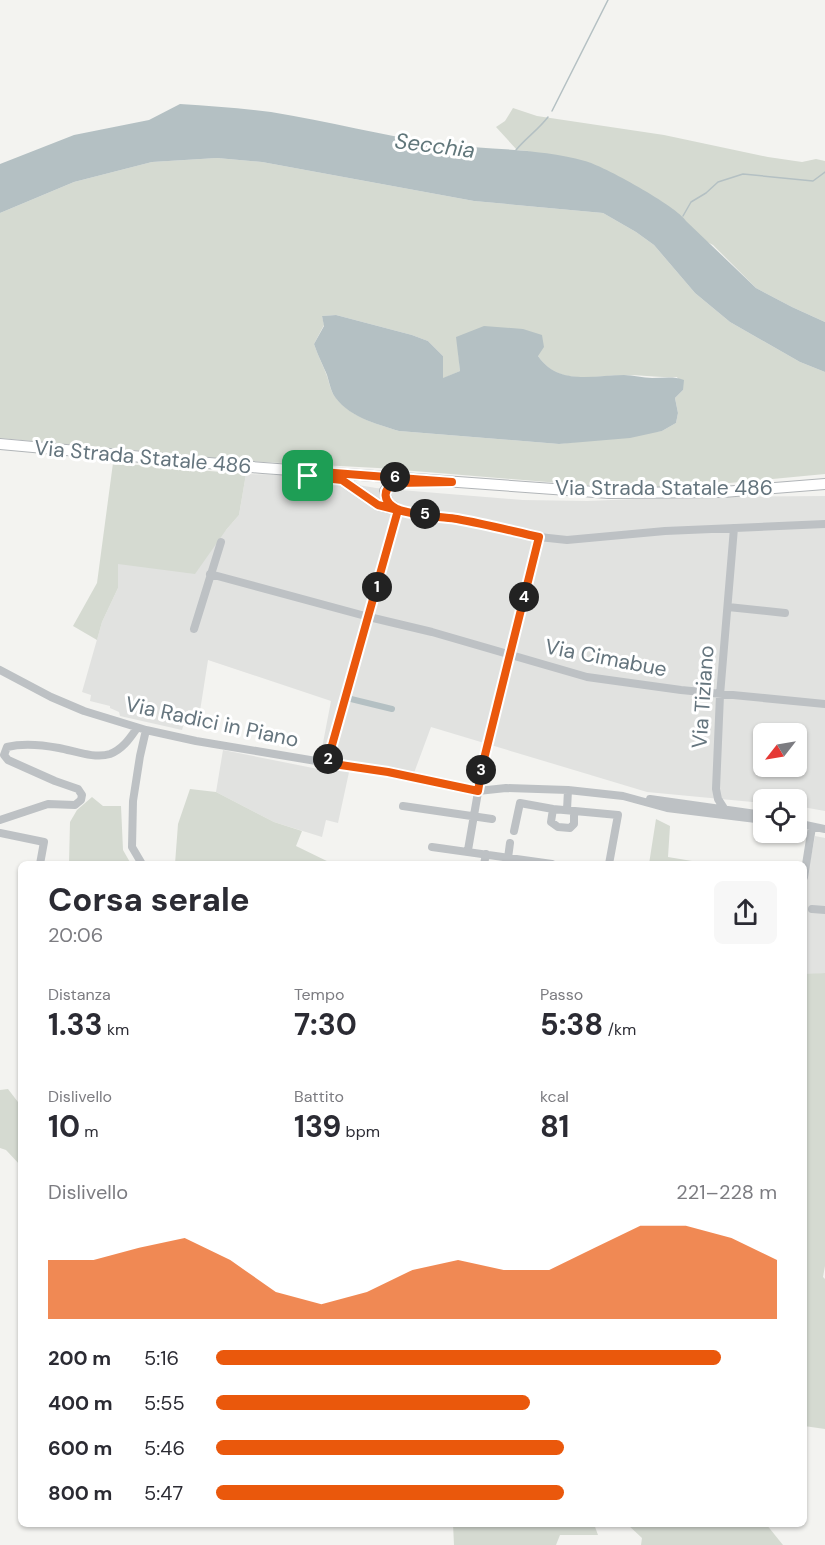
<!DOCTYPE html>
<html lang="it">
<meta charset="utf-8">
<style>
:root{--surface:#fff;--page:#f7f7f7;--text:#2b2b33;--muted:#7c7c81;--accent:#ea580c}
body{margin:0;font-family:"DM Sans",sans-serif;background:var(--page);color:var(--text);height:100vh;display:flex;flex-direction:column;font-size:22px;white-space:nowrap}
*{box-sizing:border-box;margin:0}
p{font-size:20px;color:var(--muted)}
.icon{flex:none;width:33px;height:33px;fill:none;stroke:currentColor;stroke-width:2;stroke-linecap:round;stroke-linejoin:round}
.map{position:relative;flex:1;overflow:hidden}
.sheet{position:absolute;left:18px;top:861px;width:789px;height:666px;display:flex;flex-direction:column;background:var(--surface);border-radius:9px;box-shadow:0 2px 4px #0004}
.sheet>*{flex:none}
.needle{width:39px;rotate:239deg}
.controls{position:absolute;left:753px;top:723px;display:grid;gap:12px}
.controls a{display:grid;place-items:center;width:54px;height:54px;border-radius:9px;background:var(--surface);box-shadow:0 2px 4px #0004;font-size:30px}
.pin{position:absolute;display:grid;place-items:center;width:51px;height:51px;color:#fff;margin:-26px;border-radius:12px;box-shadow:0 3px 9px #0006}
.km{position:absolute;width:30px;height:30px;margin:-15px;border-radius:50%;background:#222;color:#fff;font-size:16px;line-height:30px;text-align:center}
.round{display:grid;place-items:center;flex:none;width:63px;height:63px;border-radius:9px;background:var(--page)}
.head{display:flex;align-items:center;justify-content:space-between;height:102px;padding:0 30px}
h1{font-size:33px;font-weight:700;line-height:45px}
.metrics{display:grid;grid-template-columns:repeat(3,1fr);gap:9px;height:102px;padding:6px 30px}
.metrics div{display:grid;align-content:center}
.metrics b{font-size:30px;font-weight:700}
.metrics small{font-size:16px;font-weight:400}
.metrics p{font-size:16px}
.chart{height:168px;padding:12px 30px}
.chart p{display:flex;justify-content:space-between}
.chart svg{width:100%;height:108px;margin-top:6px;fill:var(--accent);opacity:.7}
ul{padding:0 30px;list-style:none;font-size:20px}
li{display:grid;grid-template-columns:96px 72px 1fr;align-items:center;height:45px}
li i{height:15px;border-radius:8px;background:var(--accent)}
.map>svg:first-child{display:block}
.built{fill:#e1e2e0;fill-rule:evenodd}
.green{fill:#d5dad1;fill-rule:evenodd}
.water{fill:#b4c0c3}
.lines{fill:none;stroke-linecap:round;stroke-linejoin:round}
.stream{stroke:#b4c0c3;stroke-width:1.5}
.canal{stroke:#b4c0c3;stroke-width:6}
.major-casing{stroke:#b1b5b8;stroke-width:12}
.minor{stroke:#bdc1c4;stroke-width:8}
.major{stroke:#fff;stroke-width:10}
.route-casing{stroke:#fff;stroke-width:12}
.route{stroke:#ea580c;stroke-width:8}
.labels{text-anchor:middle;stroke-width:6;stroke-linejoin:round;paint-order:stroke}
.street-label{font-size:21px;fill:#65757e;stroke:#fff}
.water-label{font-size:22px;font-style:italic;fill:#61777b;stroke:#fff}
</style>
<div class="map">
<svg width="825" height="1545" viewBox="0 0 825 1545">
<rect width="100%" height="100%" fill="#f3f3f0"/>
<path class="built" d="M246 474 300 475 376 488 523 500 587 501 684 497 825 496V811L797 806 796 800H764L763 803 647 792 431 727 414 773 351 763 338 823 326 820 322 837 274 822 216 792 223 750 318 769 331 701 208 660 200 711 188 710 182 730 120 716 119 712 110 708V706L90 701 91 695 82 692 102 622 118 588V564L226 530 239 515ZM764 734H796V766H764Z
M815 836 825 838V973L806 975 804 974V893Z"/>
<path class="green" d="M513 108 537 116 664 135 768 157 802 162 816 159 825 161V322L792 307 756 288 713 245 528 151 517 150 496 127 505 121Z
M217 158 262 162 474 201 603 213 636 232 654 245 695 293 730 322 800 362 825 372V474L687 487H608L378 468 245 461 0 438V213L74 182 152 162ZM336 315 412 335 428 341 443 356 442 379 460 371 457 337 538 356C559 387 594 375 625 375 642 375 659 378 677 377L683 390 675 398 678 413 676 423 662 431 559 444 399 431C376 424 347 416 333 394 330 388 329 382 327 376 323 365 318 356 314 344L324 325 322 316Z
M113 463 246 474 239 515 226 530 195 574 118 564V588L102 622 97 640 73 626 97 583Z
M190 789 216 792 274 822 302 831 296 846 333 864H175L178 824Z
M92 797 103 806H121L123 850 131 864H69L70 822 77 810Z
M656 819 670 826 668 857 710 864H649Z
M825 973V1266L823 1277 825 1279V1429L804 1426V974Z
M8 1089 21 1106V1166L6 1150 0 1148V1090Z
M453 1524H594L598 1535H560L556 1545H454Z
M627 1524H766L783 1545H641L642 1538Z"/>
<path class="water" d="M180 104C211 106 241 108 271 112 328 121 384 136 441 144 489 150 538 148 585 161 602 165 678 207 686 221L756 288 792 307 825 322V372L800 362 730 322 695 293 654 245 636 232 603 213 474 201 262 162 217 158 152 162 74 182 0 213V164L74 135 149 120Z
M336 315 412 335 428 341 443 356V378L460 371 456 337 484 326 523 329 542 335 544 347 538 356C558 386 594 375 624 375 633 375 643 378 652 378 663 378 674 376 684 380L683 390 675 398 678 413 676 423 662 431 630 438 559 444 399 431C376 424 346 416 333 394 330 388 329 381 327 375 323 365 318 356 314 344L324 326 322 316Z"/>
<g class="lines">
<path class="stream" d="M552 111 608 0
M516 150C526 138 539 129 548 117
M683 216 691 202 706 193 718 182 743 174 813 181 825 172"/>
<path class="canal" d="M351 699 392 709"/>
<g class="major-casing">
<path id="major" d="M0 444 263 468 609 493 723 492 825 484
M330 478 342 480 378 505 398 510
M395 508 387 502 385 491 389 486 405 482"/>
</g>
<path class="minor" d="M210 574 369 617 432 632 587 677 681 690 825 704
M728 607 785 613
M194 629 221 542
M0 670 51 697 84 711 146 730 196 741 388 773 478 791 506 788 568 790 623 796 667 808 764 820
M327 763 398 510 467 521 539 537 567 540 665 531 825 524
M650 799 756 814
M403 806 492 819
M553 809 551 822 558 827 570 828 574 824V811
M567 810 568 790
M725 810 718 799 716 789 720 695 734 528
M0 820 48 804 75 805 81 800 82 795 78 789 55 781 8 760 4 755 7 747C23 743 43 745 59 748 75 751 95 759 110 754 123 749 130 738 137 728
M796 823 825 829
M514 831 520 803 553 809 618 815 609 864
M0 833 44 842 40 864
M432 847 552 864
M468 850 483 763 539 537
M508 858 510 843
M142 864 132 847 133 801 140 756 146 730
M484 864 486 854
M804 877 812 827
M812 909 825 910"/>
<use href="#major" class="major"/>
</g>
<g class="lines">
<g class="route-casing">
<path id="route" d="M308 476 342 480 378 505 398 510 327 763 388 772 478 791 483 763 539 537C512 531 485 524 457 519 442 517 410 515 397 509 383 502 381 489 396 483L452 482 295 470 308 476"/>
</g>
<use href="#route" class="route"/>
</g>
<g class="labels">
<g class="street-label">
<text transform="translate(143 457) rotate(5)" y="7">Via Strada Statale 486</text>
<text x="664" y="495">Via Strada Statale 486</text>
<text transform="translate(606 658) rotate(11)" y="7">Via Cimabue</text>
<text transform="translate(703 697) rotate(-86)" y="7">Via Tiziano</text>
<text transform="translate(212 722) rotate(12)" y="7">Via Radici in Piano</text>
</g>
<g class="water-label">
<text transform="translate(435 145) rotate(7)" y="8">Secchia</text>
</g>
</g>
</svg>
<div class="controls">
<a><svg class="needle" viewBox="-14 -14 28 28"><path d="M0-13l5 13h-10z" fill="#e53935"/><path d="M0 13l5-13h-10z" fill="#7c7c81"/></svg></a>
<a><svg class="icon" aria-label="locate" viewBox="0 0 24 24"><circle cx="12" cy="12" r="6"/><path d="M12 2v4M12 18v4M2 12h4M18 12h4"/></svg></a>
</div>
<div class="pin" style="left:308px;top:476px;background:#1e9e55"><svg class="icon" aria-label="arrive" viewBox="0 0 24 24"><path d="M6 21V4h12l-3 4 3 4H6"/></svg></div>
<b class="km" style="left:377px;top:587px">1</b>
<b class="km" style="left:328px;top:759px">2</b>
<b class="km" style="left:481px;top:770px">3</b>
<b class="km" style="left:524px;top:597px">4</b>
<b class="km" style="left:425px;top:514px">5</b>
<b class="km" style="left:395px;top:477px">6</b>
<section class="sheet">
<div class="head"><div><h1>Corsa serale</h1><p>20:06</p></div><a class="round"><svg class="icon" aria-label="share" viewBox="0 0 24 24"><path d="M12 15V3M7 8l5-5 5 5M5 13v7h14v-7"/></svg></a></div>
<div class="metrics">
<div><p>Distanza</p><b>1.33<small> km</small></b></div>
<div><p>Tempo</p><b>7:30</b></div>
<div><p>Passo</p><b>5:38<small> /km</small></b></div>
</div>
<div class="metrics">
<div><p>Dislivello</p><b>10<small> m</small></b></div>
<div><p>Battito</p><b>139<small> bpm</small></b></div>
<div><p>kcal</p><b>81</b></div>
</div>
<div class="chart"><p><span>Dislivello</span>221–228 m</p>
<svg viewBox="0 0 160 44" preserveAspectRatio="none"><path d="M0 44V20L10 20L20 15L30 11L40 20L50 33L60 38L70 33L80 24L90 20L100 24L110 24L120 15L130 6L140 6L150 11L160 20V44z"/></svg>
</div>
<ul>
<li><b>200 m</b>5:16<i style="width:90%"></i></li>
<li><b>400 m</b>5:55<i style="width:56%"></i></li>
<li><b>600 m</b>5:46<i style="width:62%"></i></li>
<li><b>800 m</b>5:47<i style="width:62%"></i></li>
</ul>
</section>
</div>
